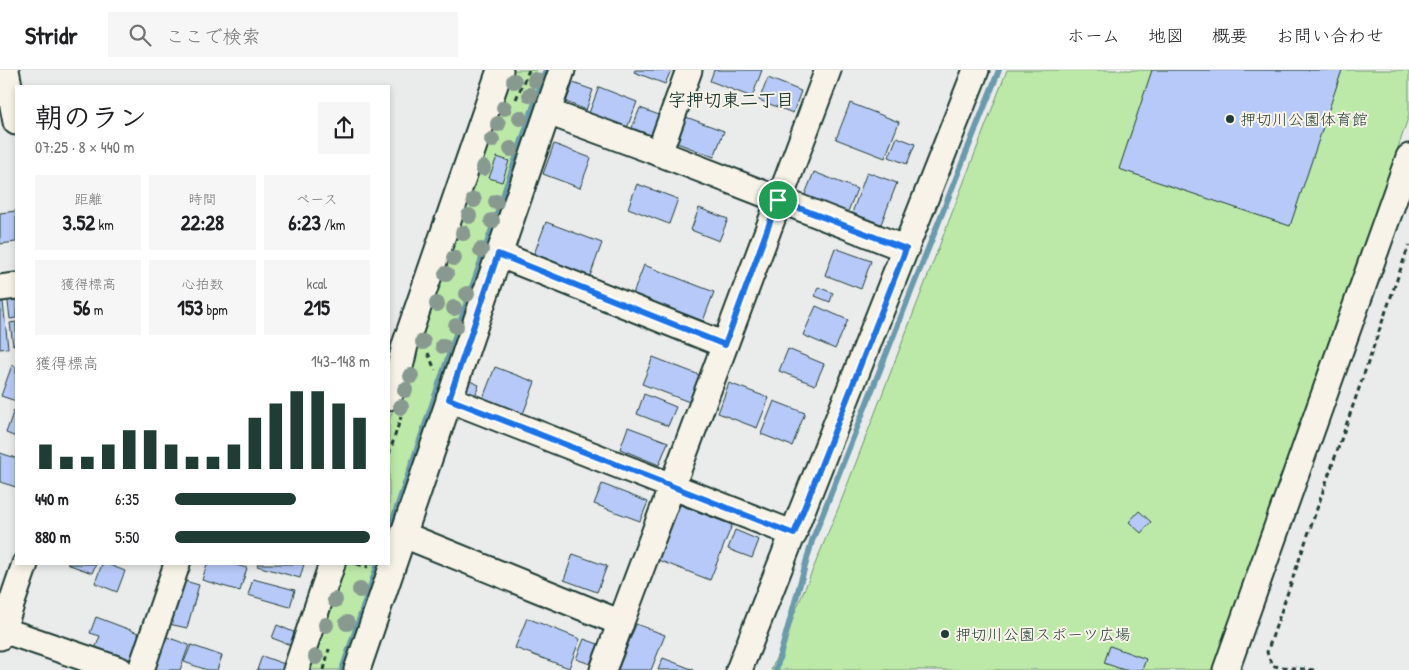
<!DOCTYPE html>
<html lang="ja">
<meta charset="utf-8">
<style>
:root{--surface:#fff;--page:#f6f6f6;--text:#202124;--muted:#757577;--line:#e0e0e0;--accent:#1f3d34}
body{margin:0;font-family:"Patrick Hand","Klee One",sans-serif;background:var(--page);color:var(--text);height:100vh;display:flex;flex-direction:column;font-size:19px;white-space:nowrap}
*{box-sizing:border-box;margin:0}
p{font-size:16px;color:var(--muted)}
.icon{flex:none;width:28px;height:28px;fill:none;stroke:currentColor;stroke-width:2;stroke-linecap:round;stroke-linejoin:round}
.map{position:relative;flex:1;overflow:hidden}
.drawer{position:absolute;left:15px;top:15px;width:375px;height:480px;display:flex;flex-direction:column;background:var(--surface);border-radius:0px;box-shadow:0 2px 8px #0003}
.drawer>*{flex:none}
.pin{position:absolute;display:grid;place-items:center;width:42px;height:42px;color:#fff;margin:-21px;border:2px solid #fff;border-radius:50%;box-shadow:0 1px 5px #0007}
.round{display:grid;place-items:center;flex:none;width:52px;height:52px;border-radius:0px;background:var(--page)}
.head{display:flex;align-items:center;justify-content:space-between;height:85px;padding:0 20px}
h1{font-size:28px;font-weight:800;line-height:38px}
.figures{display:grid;grid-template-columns:repeat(3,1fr);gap:8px;height:85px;padding:5px 20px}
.figures div{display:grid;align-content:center;border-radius:0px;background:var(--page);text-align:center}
.figures b{font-size:21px;font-weight:800}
.figures small{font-size:14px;font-weight:400}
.figures p{font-size:14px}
.chart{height:140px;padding:10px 20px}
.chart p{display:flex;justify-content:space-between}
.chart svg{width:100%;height:90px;margin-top:5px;stroke:var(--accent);stroke-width:6}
ul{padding:0 20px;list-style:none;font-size:16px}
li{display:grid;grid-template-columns:80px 60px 1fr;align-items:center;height:38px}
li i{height:12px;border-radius:6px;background:var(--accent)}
header{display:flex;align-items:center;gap:30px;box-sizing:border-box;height:70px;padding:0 25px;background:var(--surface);border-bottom:1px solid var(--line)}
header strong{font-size:24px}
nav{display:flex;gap:28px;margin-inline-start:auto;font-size:18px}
.search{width:350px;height:45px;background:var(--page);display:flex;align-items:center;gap:12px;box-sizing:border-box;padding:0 18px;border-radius:0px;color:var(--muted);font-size:19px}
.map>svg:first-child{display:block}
.green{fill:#bce9a7;stroke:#6e936e}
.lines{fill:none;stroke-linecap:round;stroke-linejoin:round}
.stream{stroke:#6a9bad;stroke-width:6}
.building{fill:#b7c9f8;stroke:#1f3d34}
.minor-casing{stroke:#1f3d34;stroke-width:29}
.path{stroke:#1f3d34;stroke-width:3;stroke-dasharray:5 4;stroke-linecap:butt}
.minor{stroke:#f7f3e8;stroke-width:25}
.tree{fill:#889a90}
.route-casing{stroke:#fff;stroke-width:10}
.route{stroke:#1a73e8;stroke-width:6}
.poi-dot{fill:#1f3d34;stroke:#f7f3e8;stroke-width:2}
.labels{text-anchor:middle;stroke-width:4;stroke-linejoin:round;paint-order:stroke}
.poi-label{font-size:16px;fill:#1f3d34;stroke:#f7f3e8;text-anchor:start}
.neighbourhood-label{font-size:18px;font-weight:bold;fill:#1f3d34;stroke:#f7f3e8}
</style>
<header>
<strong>Stridr</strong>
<div class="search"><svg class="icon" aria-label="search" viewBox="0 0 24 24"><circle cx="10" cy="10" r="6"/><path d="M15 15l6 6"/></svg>ここで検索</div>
<nav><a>ホーム</a><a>地図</a><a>概要</a><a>お問い合わせ</a></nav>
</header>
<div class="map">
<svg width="1409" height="600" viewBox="0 0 1409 600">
<rect width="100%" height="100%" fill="#eaebeb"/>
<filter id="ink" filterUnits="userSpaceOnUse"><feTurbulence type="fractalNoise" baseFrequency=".02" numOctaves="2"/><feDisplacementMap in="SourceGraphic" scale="10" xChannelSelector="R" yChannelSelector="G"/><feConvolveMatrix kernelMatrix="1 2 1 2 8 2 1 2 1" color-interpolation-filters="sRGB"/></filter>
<g filter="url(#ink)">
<path class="green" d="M510 0H537L536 3 542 5 389 456V351L413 277Z
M1007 0H1409V45L1354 209 1212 600H771L840 434Z
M341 494H376L340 600H305Z"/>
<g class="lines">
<path class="stream" d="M389 461 546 0
M342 600 378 494
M776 600 812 471 999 0"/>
</g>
<path class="building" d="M635 0H671L665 14 634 2Z
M714 0H762L752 27 710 11Z
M1152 0H1342L1290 156 1119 99Z
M768 8 801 21 793 43 759 30Z
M573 13 593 20 586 40 566 32Z
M599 17 637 32 627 58 589 43Z
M850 33 899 52 885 88 836 69Z
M640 38 659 45 651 65 632 58Z
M686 47 724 61 714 87 677 73Z
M897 67 915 74 907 94 889 87Z
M554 74 591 88 580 118 543 104Z
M497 87 509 91 502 112 489 108Z
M814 102 857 119 845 149 802 132Z
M867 102 897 113 881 154 852 143Z
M637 114 678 129 669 154 628 138Z
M699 138 728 149 719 171 691 160Z
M16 141V172L0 174V143Z
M546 152 602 173 590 206 534 184Z
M835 178 871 191 861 219 825 205Z
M644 195 714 222 703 251 633 224Z
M818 217 833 223 830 232 815 226Z
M16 223V248L10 249 7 224Z
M0 232H3L8 278 0 279Z
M816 236 848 250 835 279 803 265Z
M16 252V275H13L10 253Z
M788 279 824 294 815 315 779 301Z
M653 287 702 306 692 333 642 314Z
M12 295 16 297V331L1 326Z
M495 297 535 312 523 344 483 328Z
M470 311 479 315 474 329 465 325Z
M729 313 769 328 757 358 718 343Z
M644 324 676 337 668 356 637 344Z
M774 331 805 343 792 376 761 364Z
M14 340 16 341V367L6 363Z
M628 357 668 372 659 395 620 379Z
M0 383 16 388V417L0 412Z
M602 414 648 432 640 451 594 434Z
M680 435 732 455 710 510 658 490Z
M1139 441 1151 452 1141 463 1129 452Z
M735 460 759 470 752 488 728 479Z
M573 484 607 496 597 522 564 510Z
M67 494H96L92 503Z
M102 494H107L125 501 117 522 95 513Z
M207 494H232L247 498 240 521 202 510Z
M258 494H304L300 508 257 496Z
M253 509 295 520 290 537 248 525Z
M181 510 199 515 187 558 169 554Z
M96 547 141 564 130 592 95 579 100 566 90 563Z
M527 548 580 569 569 598 515 578Z
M636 554 665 565 651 600H618Z
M277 555 298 564 293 576 272 568Z
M164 566 189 575 180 600H156L152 598Z
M584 569 598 574 590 594 576 589Z
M191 575 222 586 217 600H207L184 592Z
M1110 576 1146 589 1142 600H1124L1104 593Z
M262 586 287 595 286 600H257Z
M663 588 694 600H658Z"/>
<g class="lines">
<g class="minor-casing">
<path id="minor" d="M6 0 16 52
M548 42 659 83 906 179
M659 83 689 0
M498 184 725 275
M0 218 16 216
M389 327 401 293 405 275 500 0
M449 329 794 464
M404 465 621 553
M0 559 120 600
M0 567 25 494
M141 600 177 494
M296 600 332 494
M357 600 562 0
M603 600 828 0
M739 600 976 0
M1226 600 1409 87"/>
</g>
<path class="path" d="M516 29 529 0
M428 283 435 300
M389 384 401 347
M357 494 368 497
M324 600 329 579
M1314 600 1272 596 1267 582 1409 175"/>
<use href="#minor" class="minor"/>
</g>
<g class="tree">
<circle cx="535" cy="10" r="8"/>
<circle cx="514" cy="11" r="8"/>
<circle cx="530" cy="25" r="8"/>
<circle cx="504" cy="38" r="8"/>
<circle cx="520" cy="48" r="8"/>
<circle cx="498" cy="54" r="8"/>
<circle cx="492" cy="70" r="8"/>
<circle cx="511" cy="79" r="8"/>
<circle cx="483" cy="98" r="8"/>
<circle cx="474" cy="130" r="8"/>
<circle cx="496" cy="132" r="8"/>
<circle cx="469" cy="146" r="8"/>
<circle cx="492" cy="151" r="8"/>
<circle cx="463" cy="163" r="8"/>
<circle cx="481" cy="180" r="8"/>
<circle cx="454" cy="188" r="8"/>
<circle cx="446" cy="204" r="8"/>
<circle cx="467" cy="224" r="8"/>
<circle cx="437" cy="234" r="8"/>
<circle cx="454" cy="238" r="8"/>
<circle cx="456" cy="256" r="8"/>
<circle cx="423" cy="272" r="8"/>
<circle cx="443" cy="276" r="8"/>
<circle cx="411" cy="306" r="8"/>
<circle cx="405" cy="320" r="8"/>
<circle cx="401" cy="337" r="8"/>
<circle cx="360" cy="520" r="8"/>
<circle cx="335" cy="530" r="8"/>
<circle cx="347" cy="553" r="8"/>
<circle cx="326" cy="555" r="8"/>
<circle cx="316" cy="587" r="8"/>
</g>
</g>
<g class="lines" filter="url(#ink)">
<g class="route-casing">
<path id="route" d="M778 130 906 179 794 464 449 329 498 184 725 275Z"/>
</g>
<use href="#route" class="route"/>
</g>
<g class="poi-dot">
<circle cx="1230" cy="49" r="5"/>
<circle cx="945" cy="564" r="5"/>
</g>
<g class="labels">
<g class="poi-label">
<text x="1240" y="55">押切川公園体育館</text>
<text x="955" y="570">押切川公園スポーツ広場</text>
</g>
<g class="neighbourhood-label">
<text x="731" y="36">字押切東二丁目</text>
</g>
</g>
</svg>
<div class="pin" style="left:778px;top:130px;background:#1e9e55"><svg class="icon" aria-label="arrive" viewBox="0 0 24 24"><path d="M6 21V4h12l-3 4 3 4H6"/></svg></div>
<section class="drawer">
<div class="head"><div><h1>朝のラン</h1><p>07:25 · 8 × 440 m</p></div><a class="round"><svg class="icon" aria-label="share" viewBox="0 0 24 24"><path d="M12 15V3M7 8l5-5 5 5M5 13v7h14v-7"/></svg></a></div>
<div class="figures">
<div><p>距離</p><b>3.52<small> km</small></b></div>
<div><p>時間</p><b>22:28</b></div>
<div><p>ペース</p><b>6:23<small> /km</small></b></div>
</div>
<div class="figures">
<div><p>獲得標高</p><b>56<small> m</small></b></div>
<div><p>心拍数</p><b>153<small> bpm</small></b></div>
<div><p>kcal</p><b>215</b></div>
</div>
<div class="chart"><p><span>獲得標高</span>143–148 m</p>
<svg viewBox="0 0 160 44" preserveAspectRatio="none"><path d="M5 44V32M15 44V38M25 44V38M35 44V32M45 44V25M55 44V25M65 44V32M75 44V38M85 44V38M95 44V32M105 44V19M115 44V12M125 44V6M135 44V6M145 44V12M155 44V19"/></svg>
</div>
<ul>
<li><b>440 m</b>6:35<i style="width:62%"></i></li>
<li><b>880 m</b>5:50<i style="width:100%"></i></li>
</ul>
</section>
</div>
